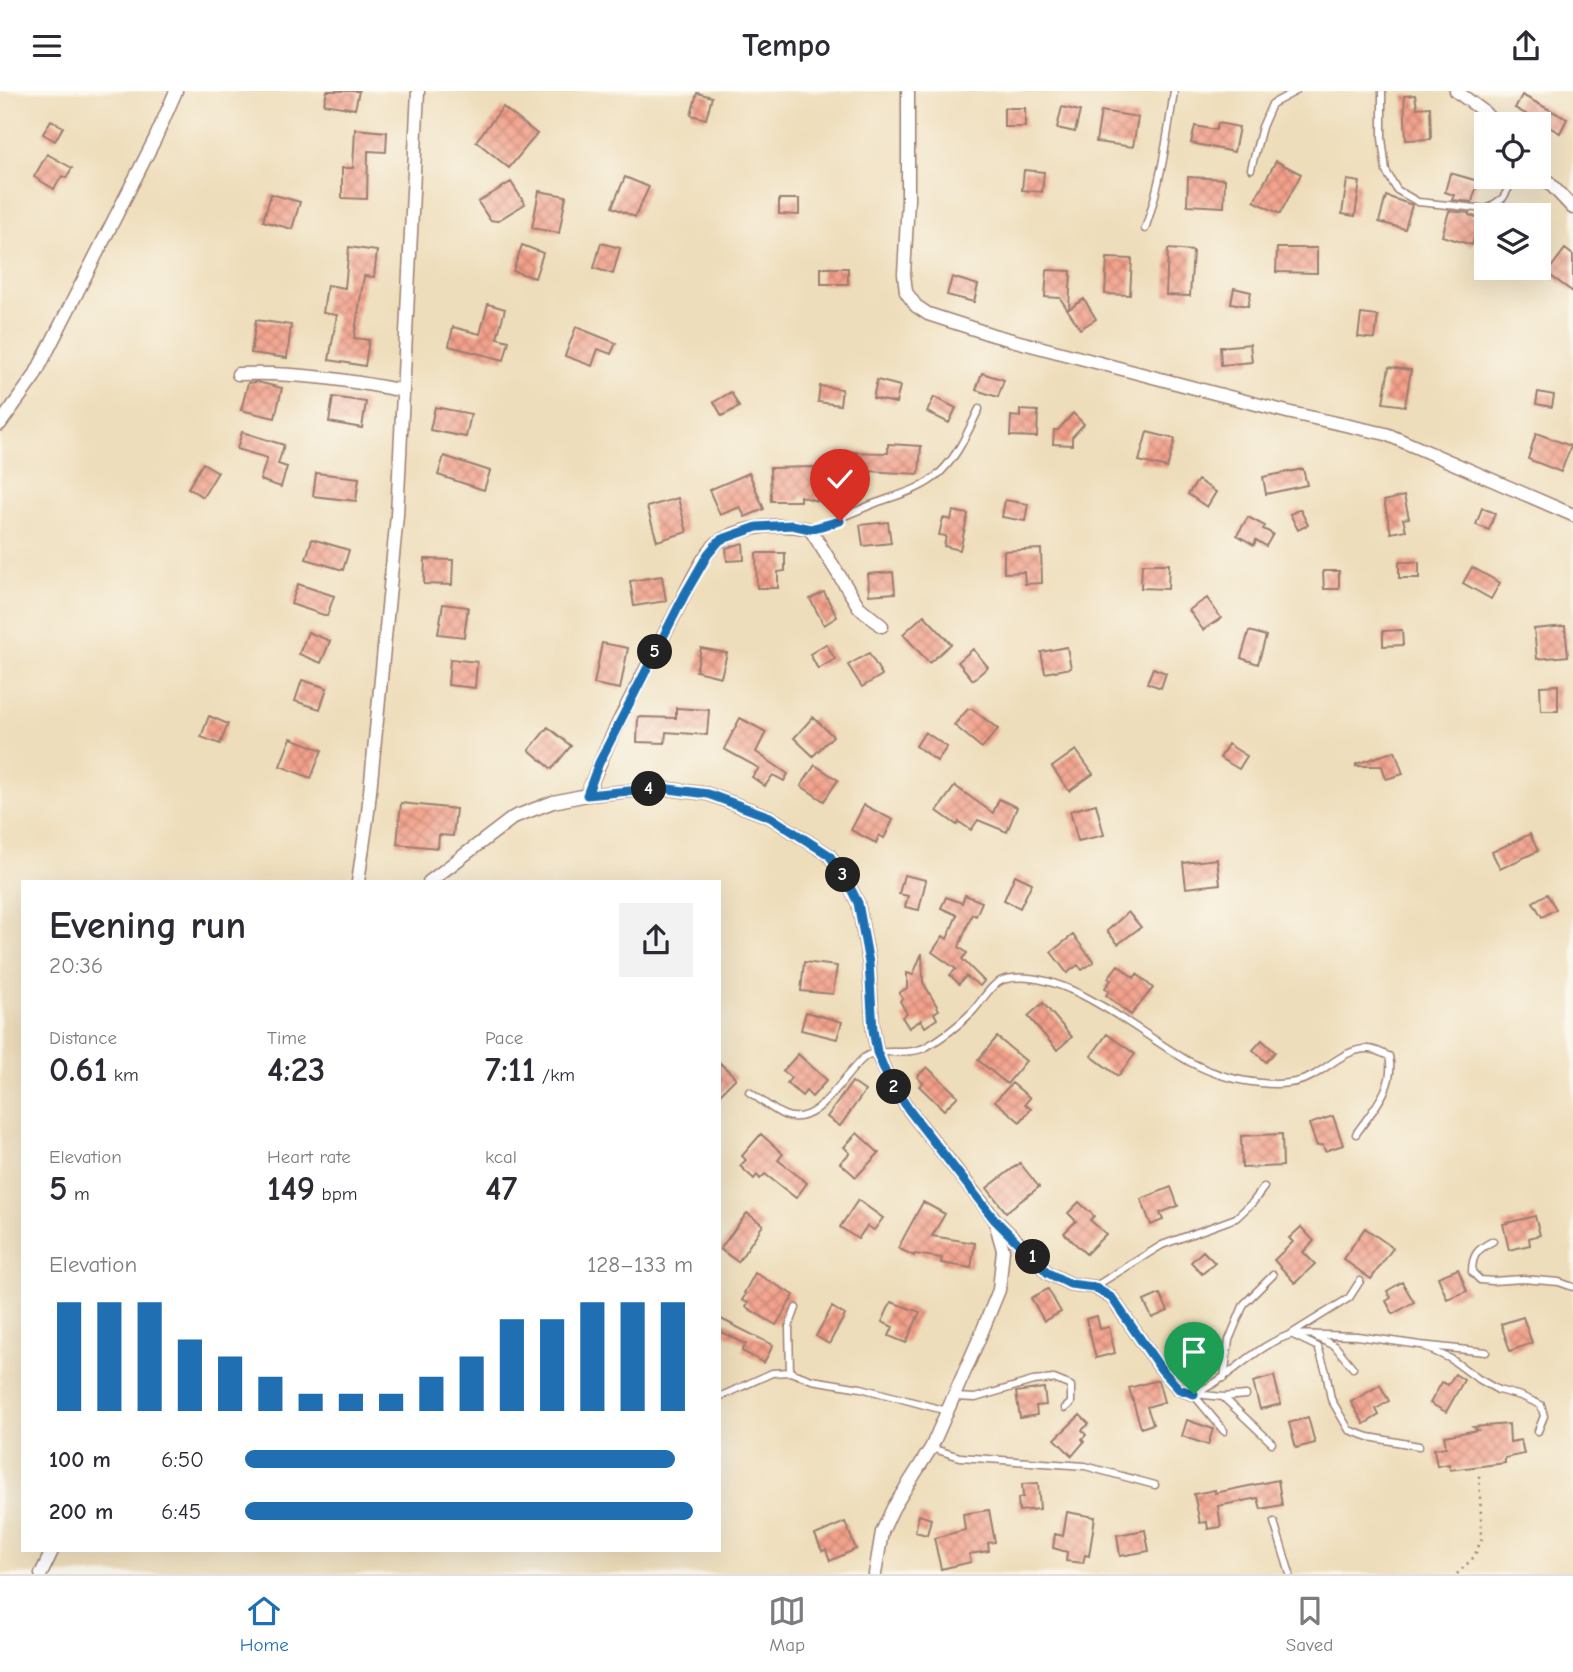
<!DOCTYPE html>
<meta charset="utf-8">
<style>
:root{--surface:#fff;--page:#f2f2f3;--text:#2b2b33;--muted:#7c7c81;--line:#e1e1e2;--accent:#1f6fb2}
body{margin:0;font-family:"Comic Neue",sans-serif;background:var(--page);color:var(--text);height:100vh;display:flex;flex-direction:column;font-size:26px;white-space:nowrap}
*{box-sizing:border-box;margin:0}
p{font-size:23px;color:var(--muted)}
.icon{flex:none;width:38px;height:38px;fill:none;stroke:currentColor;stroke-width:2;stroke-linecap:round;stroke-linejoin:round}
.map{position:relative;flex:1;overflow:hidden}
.sheet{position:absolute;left:21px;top:789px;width:700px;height:672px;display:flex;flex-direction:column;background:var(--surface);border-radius:0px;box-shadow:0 7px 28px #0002}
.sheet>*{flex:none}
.controls{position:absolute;left:1474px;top:21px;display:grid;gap:14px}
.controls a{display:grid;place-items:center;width:77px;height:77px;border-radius:0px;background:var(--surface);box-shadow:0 7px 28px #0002;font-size:35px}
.pin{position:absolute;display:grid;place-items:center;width:60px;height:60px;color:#fff;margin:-72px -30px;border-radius:50% 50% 50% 0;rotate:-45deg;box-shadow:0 0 7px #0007}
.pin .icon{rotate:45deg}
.km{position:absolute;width:35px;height:35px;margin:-18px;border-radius:50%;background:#222;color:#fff;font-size:19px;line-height:35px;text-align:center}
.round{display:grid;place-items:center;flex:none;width:74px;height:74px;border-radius:0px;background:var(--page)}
.head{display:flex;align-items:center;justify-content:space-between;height:119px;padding:0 28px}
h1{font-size:38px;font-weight:800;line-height:52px}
.figures{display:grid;grid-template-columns:repeat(3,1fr);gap:10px;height:119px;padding:7px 28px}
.figures div{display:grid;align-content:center}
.figures b{font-size:35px;font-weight:800}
.figures small{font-size:19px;font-weight:400}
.figures p{font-size:19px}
.chart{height:196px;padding:14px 28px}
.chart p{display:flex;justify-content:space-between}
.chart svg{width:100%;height:126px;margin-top:7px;stroke:var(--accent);stroke-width:6}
ul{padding:0 28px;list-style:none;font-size:23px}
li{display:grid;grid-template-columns:112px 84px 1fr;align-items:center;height:52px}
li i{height:18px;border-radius:9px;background:var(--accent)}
header{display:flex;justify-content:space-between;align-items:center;height:91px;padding:0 28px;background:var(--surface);font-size:32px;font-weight:800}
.dock{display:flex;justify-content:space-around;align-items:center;height:98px;border-top:2px solid var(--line);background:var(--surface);font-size:19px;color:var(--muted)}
.dock a{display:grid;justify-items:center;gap:4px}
.dock .active{color:var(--accent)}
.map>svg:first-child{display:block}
.building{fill:url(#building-cross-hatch)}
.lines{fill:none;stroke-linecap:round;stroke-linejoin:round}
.lane-casing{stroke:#9c7e72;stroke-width:9}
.street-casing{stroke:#9c7e72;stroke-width:15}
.path{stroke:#9c7e72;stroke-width:2.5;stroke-dasharray:2 5;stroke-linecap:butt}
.lane{stroke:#fff;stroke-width:6}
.street{stroke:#fff;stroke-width:12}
.route-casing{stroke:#fff;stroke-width:14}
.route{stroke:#1f6fb2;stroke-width:9}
</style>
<header><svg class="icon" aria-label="menu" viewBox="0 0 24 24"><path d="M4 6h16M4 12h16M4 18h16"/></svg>Tempo<svg class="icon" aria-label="share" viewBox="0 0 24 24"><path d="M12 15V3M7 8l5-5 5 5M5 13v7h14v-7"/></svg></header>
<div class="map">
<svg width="1573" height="1483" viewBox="0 0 1573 1483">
<defs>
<pattern id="building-cross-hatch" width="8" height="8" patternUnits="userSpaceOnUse" patternTransform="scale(1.75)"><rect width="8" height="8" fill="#f3a18b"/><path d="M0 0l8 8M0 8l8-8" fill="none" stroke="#c78372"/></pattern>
</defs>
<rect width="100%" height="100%" fill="#fbf7ec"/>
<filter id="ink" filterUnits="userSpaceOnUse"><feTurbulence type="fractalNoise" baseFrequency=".0143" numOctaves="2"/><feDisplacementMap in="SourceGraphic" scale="14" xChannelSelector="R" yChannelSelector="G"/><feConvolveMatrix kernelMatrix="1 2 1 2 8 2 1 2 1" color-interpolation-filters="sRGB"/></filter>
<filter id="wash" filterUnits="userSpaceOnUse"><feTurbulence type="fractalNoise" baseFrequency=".00686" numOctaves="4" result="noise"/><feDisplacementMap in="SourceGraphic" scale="28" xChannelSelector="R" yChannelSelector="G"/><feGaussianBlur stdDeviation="1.57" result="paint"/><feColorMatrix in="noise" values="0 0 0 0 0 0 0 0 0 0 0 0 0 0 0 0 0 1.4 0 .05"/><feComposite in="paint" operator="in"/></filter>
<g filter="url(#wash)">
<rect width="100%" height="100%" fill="#eeddba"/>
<g id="blocks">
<path class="building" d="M327 0H359L355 18 324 13Z
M697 2 712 6 706 28 691 24Z
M1415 4 1417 17 1430 16 1431 48 1406 49 1404 5Z
M1522 4 1567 28 1560 42 1515 17Z
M503 16 537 43 509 77 476 50Z
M1062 16 1080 20 1075 41 1057 37Z
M1004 17H1025V36H1004Z
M1101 20 1138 26 1133 56 1096 51Z
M51 29 63 36 55 50 43 43Z
M1218 32 1239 36 1234 61 1191 52 1195 35 1216 39Z
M355 38 387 41 386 61 368 60 367 108 342 107V77H353Z
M47 63 72 77 66 87 62 85 54 98 34 86Z
M1276 70 1301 83 1280 123 1254 110Z
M1024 79 1044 81 1042 101 1022 99Z
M1450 82 1478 90 1472 111 1452 109 1454 104 1445 101Z
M625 86 649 96 635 126 612 116Z
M1188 86 1225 88 1224 116 1187 114Z
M1347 89 1360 91 1355 125 1342 123Z
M511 91 525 113 497 130 490 129 478 111Z
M539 100 566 105 559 142 532 137Z
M271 103 300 111 292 138 263 130Z
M1386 105 1412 114 1405 138 1379 131Z
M779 108H799V124L779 123Z
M1449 120 1469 122V124L1479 127 1472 154 1442 145Z
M601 152 620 157 613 183 594 177Z
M522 154 543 162 535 187 513 180Z
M349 156 377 160 374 186 364 185 354 247 369 249 365 275 329 269 337 224 323 222 327 194 345 197Z
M1277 157H1317V182L1276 181Z
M1168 158 1193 160 1190 205 1166 204Z
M1565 158 1573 164V201L1547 182Z
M1107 167 1132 168 1130 204 1105 203Z
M821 177H848V193H821Z
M1047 179 1071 180 1069 218 1084 208 1096 228 1080 238 1060 207 1045 206Z
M952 186 978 194 974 211 947 204Z
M1234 197 1251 201 1248 215 1231 212Z
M488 213 505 218 497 247 509 250 504 269 449 255 453 236 480 243Z
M1361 223 1378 225 1375 248 1358 246Z
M256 229 291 234 287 267 251 262Z
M576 236 616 252 611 263 598 258 592 275 565 265Z
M1250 253 1252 271 1221 274 1220 256Z
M1389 276 1411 279 1405 315 1383 312Z
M982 282 1004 289 998 306 976 299Z
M877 289 900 295 896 312 873 307Z
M257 291 282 297 275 327 241 319 248 292Z
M820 295 842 298 840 314 818 311Z
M731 301 739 316 722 325 714 311Z
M1538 301 1554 304 1552 316 1536 313Z
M333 306 366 311 362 337 329 331Z
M934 306 956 317 949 332 927 321Z
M435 316 471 323 466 346 430 339Z
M1020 319 1038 320 1037 346 1010 345 1011 325 1020 326Z
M1073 322 1084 333 1072 346V354L1053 353 1054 339H1058Z
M242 341 284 354 278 373 287 376 281 396 260 389 267 367 237 358Z
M1147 341 1175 348 1167 377 1139 370Z
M1536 342 1571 355 1561 381 1528 368Z
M888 353 921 355 919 383 867 380V390L823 389 817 410 800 405V410H771L770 377 817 376 837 381 838 361 888 362Z
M444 365 490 380 484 399 438 384Z
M203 372 218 381 203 406 188 397Z
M1303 378 1307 394 1266 403 1263 386Z
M316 382 359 387 356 410 313 405Z
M749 382 764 418 745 426 740 416 720 424 709 399Z
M1198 389 1216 401 1207 416 1188 403Z
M1404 405 1409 427 1403 428 1406 439 1391 442 1384 410Z
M678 407 687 441 657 450 647 416Z
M1005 409 1028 413 1025 430 1002 426Z
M1482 417 1495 422 1489 439 1476 434Z
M1300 418 1308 434 1298 439 1290 423Z
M953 420 968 423 960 459 944 455 946 445 939 444 943 427 951 429Z
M1248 426 1265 435 1263 438 1273 443 1266 455 1256 449 1254 454 1237 444Z
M888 431 891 452 863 455 860 434Z
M312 448 349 459 343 479 306 468Z
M743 452 744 469 727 470 726 457Z
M1041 458 1042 492 1025 493 1024 481 1004 482V460Z
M756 462H785V480L778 481V497H757Z
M425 468 453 469 452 494 424 493Z
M1399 471H1419V487H1399Z
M1142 473H1169L1168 498 1141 497Z
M1472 476 1500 492 1491 508 1463 492Z
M1323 480H1339V498H1324Z
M893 481 895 502 869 504 868 483Z
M662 485 666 510 634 515 630 490Z
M298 493 334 505 327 525 291 513Z
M824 501 837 526 824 534 810 508Z
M1207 507 1221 527 1203 539 1189 519Z
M443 513 468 516 464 546 438 543Z
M924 524 951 553 929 572 903 543Z
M1565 535 1568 565 1537 568 1534 538Z
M1402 539 1403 554 1383 555V540Z
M1249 540 1266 545 1258 573 1241 567Z
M308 541 330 550 321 572 299 563Z
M602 552 628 557 620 598 594 593Z
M826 553 835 568 818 578 810 563Z
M1067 556 1071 577 1045 582 1041 561Z
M701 557 727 562 721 586 696 580Z
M973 558 988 576 973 589 958 571Z
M869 562 882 584 862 596 848 574Z
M450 568 477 571 475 597 448 594Z
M1153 577 1166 582 1161 597 1147 592Z
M302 589 327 597 320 618 295 610Z
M1558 594V620H1541L1540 595Z
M676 617 709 619 707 644 666 641 665 652 637 651 638 626 676 627Z
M968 618H972L998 638 982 657 954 634Z
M209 625 228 633 220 653 201 646Z
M813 626 833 645 813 665 794 647Z
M740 627 766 641 756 661 788 683 784 690 773 684 765 695 752 686 759 677 724 658Z
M548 636 571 655 552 678 529 659Z
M925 641 947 656 937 670 916 655Z
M291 647 322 659 311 687 280 675Z
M1228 653 1247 665 1239 678 1220 667Z
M1076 659 1093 683 1069 700 1052 676Z
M1395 660 1403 683 1386 688 1382 675H1356V673Z
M815 674 838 689 824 710 801 695Z
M955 695 993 722 999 708 1017 716 1007 741 978 729 971 739 959 731 957 734 937 720Z
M401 712 456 718 453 745 439 744 438 757 397 753Z
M1096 713 1104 744 1078 750 1070 720Z
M864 714 893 729 884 747 879 744 876 752 851 739Z
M1530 743 1538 760 1500 778 1492 761Z
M1217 768 1220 793 1186 797 1183 772Z
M904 784 926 789 919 819 905 816 908 805 899 803Z
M1015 784 1032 792 1020 817 1004 809Z
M1547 803 1556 818 1542 826 1533 811Z
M965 804 982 811 976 825 972 823 959 856 967 862 962 868 984 890 980 895 966 885 959 893 950 884 956 878 932 861 943 845 947 848 957 824 941 817 946 806 962 812Z
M1128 821 1141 836 1118 853 1107 840Z
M1073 844 1094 871 1082 879 1078 874 1067 882 1051 861Z
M922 862 923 891 939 919 934 922 937 928 925 936 921 929 909 937 902 926 907 923 900 910 903 908 899 902 907 897V882L913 884Z
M804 871 837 875 833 903 801 900Z
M1118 874 1134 887 1137 883 1153 897 1131 924 1106 904 1109 900 1105 897 1111 889 1108 887Z
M1043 912 1072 946 1057 959 1028 925Z
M806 921 842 931 837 948 801 939Z
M1107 943 1135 963 1118 985 1091 965Z
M997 946 1026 970 1007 993 978 969Z
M1262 949 1275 961 1266 971 1253 959Z
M798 963 827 989 812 1006 806 1000 802 1005 787 992 791 987 783 980Z
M719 971 736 987 719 1004Z
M927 976 958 1005 944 1019 919 995 923 992 917 986Z
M852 991 865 1000 840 1035 827 1026Z
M1012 992 1030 1007 1025 1013 1031 1018 1020 1031 995 1010Z
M1333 1025 1343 1054 1325 1060 1323 1054 1317 1055 1309 1033Z
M857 1042 879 1062 856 1086 840 1072 850 1062 844 1056Z
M761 1043 783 1063 778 1069 807 1092 796 1107 765 1083 760 1088 757 1084 754 1088 740 1075 746 1069 742 1065Z
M1282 1043 1283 1075 1242 1077 1241 1045Z
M1020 1072 1039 1096 1006 1121 987 1097Z
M1171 1096 1178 1115 1160 1122 1163 1129 1151 1134 1141 1108Z
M858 1109 883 1127 874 1139 867 1135 858 1148 840 1136Z
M923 1111 945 1123 932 1145 975 1152 971 1177 941 1172 942 1167 915 1163 914 1165 898 1157Z
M1079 1111 1094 1125 1090 1129 1106 1143 1086 1163 1064 1142 1076 1130 1068 1122Z
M747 1122 763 1134 738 1171 720 1158Z
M1535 1125 1540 1144 1529 1147 1530 1154 1509 1159 1503 1133Z
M1301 1136 1314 1150 1303 1161 1315 1173 1295 1192 1274 1169 1293 1151 1289 1147Z
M1365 1137 1393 1157 1371 1188 1343 1168Z
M1203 1160 1215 1172 1202 1183 1191 1171Z
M1458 1178 1467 1200 1447 1208 1438 1186Z
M755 1182 794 1204 776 1234 746 1216 748 1212 742 1209 746 1203 744 1202Z
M1402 1191 1414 1211 1393 1223 1386 1210 1391 1207 1387 1200Z
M1048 1198 1061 1221 1044 1230 1031 1207Z
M1160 1203 1168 1220 1152 1227 1144 1210Z
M891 1211 920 1221 906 1252 889 1245 893 1236 882 1231Z
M832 1216 845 1224 829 1253 816 1245Z
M1097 1225 1100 1238 1109 1236 1115 1262 1096 1267 1086 1228Z
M1523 1226 1532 1252 1510 1260 1501 1233Z
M719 1227 773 1254 764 1272 742 1260 746 1253 719 1240Z
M1455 1283 1464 1289 1446 1321 1430 1312 1442 1291 1448 1294Z
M1274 1285 1281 1313 1260 1318 1253 1291Z
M1158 1289 1164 1311 1147 1316 1153 1333 1141 1337 1129 1297Z
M1380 1294 1389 1310 1376 1318 1379 1324 1364 1333 1351 1311Z
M1044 1297 1046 1314 1036 1315 1037 1324 1020 1327 1016 1301Z
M1080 1324 1089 1333 1082 1339 1086 1344 1082 1348 1084 1351 1072 1365 1055 1348Z
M1308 1326 1315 1352 1296 1357 1289 1332Z
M1187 1329 1213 1338 1208 1354 1182 1345Z
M1509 1333 1510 1351 1521 1349 1524 1363 1505 1367V1372L1450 1379 1449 1373 1437 1375 1434 1358 1446 1356 1444 1345 1478 1339 1473 1336Z
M1278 1389 1282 1414 1261 1418 1258 1407 1218 1415 1221 1436 1208 1438 1207 1431 1200 1432 1194 1403 1215 1399V1402Z
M1038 1392 1040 1418 1019 1420 1018 1407 1023 1406 1022 1393Z
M989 1419 995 1451 988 1452 989 1460 969 1463 971 1471 941 1478 934 1447 965 1439 963 1423Z
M1067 1421 1095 1426 1089 1465 1085 1464 1083 1472 1066 1470 1067 1461 1053 1457 1055 1443 1063 1445Z
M919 1424 931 1428 927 1444 915 1441Z
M845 1431 856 1458 830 1470 826 1459 822 1460 815 1444Z
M1145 1439 1149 1460 1120 1465 1117 1444Z"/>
</g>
</g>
<g filter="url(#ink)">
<use href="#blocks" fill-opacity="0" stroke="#9c7e72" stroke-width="2"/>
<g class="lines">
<g class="lane-casing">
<path id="lane" d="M1382 0V47L1386 80 1397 99 1418 111 1487 118 1503 107 1515 86
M1251 78 1262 36 1272 13 1296 0
M1145 138C1161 92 1167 47 1174 0
M810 438C833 431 853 421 876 412 895 405 919 399 935 386 957 368 967 342 979 318
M749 1001C760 1008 772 1019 784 1024 819 1038 842 983 865 966 878 956 906 966 926 956 942 947 959 934 972 921 982 911 991 891 1006 888 1064 875 1141 944 1190 971 1211 982 1237 990 1261 992 1277 994 1298 993 1312 985 1330 975 1347 957 1369 958 1375 958 1383 963 1389 965 1396 996 1373 1018 1356 1043
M1493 1150C1478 1158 1472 1163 1472 1181L1480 1189 1493 1190 1523 1188 1559 1191 1573 1196
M1360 1190 1349 1207 1291 1243 1357 1245 1420 1254 1486 1261
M1094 1196 1162 1154 1236 1127 1253 1111 1264 1096
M796 1217 789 1236 790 1281 812 1289 861 1297 947 1320
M1293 1244 1318 1256 1326 1281 1331 1308 1349 1339 1369 1346 1419 1355
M1314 1245 1335 1255 1353 1277
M1425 1256 1451 1268 1477 1287 1498 1299 1521 1305 1541 1314 1544 1325 1538 1340
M1224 1287 1229 1249 1244 1213 1273 1184
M1193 1303C1230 1289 1254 1254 1293 1243
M1193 1303 1224 1340
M1195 1303 1223 1306 1246 1304
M719 1306 772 1282 790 1281
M955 1306 975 1307 1033 1290 1054 1288 1071 1295V1312L1065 1317
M1223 1306 1272 1352
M931 1357 960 1366 1085 1375 1155 1394
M1274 1431 1290 1483"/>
</g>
<g class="street-casing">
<path id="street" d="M908 0V109L904 183 906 201 916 215 928 223 993 244 1168 290 1291 322 1386 343 1573 424
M1456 0 1483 20 1495 33
M1538 80 1573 117
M238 283C295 281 348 289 404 300
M0 333 34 286 155 48 176 0
M587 704C610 642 643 584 674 525 684 506 703 459 721 449 747 434 782 432 810 438L859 516 882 535
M358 791 368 721 397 424 418 0
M429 791 514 726 553 711 587 704 661 697 708 703 770 726 829 764 845 786 858 812 869 872 873 939 877 961 887 985 909 1019 994 1127 1003 1159 999 1199 979 1248 931 1357 893 1417 882 1441 875 1483
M995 1128 1048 1182 1070 1193 1094 1196 1112 1207 1161 1278 1179 1298 1193 1303
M41 1483 52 1460"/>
</g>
<path class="path" d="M1457 1483 1474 1466 1482 1447 1479 1384"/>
<use href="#lane" class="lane"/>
<use href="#street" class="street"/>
</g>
</g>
<g class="lines" filter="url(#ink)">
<g class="route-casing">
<path id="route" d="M840 430 810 438 792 434 757 436 720 449 708 463 685 503 599 672 587 704 661 697 708 703 770 726 829 764 845 786 858 812 869 872 873 939 877 961 887 985 909 1019 994 1128 1048 1182 1070 1193 1094 1196 1112 1207 1161 1278 1179 1298 1194 1303"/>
</g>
<use href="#route" class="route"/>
</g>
</svg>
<div class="controls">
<a><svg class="icon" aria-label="locate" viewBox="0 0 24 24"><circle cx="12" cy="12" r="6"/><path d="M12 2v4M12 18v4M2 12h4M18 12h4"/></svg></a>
<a><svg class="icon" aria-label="layers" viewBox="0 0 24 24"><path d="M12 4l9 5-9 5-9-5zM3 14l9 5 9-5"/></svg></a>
</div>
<div class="pin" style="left:1194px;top:1303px;background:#1e9e55"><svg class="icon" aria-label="arrive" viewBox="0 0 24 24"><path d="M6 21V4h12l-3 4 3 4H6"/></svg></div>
<div class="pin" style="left:840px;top:430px;background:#d93025"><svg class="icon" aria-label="check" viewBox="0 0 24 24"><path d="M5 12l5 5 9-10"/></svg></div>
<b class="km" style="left:1033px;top:1166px">1</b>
<b class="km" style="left:894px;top:996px">2</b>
<b class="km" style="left:843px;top:784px">3</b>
<b class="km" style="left:649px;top:698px">4</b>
<b class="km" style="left:655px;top:561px">5</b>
<section class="sheet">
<div class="head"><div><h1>Evening run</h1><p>20:36</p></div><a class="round"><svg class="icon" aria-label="share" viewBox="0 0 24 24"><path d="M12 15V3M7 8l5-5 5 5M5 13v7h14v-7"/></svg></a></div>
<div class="figures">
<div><p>Distance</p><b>0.61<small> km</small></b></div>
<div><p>Time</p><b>4:23</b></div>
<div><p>Pace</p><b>7:11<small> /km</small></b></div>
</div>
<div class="figures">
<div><p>Elevation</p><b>5<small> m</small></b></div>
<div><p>Heart rate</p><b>149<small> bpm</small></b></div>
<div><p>kcal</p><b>47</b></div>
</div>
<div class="chart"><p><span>Elevation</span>128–133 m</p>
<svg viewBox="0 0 160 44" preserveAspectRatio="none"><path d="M5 44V6M15 44V6M25 44V6M35 44V19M45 44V25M55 44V32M65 44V38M75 44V38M85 44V38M95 44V32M105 44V25M115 44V12M125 44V12M135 44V6M145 44V6M155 44V6"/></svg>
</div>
<ul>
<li><b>100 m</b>6:50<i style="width:96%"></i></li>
<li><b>200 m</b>6:45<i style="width:100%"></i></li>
</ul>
</section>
</div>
<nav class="dock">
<a class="active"><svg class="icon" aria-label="home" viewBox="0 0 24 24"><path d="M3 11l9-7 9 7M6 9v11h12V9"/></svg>Home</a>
<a><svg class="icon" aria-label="map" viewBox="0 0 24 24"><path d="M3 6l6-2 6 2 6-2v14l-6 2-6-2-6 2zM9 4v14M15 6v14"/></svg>Map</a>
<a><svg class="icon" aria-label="saved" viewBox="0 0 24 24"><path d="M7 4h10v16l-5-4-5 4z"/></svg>Saved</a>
</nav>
